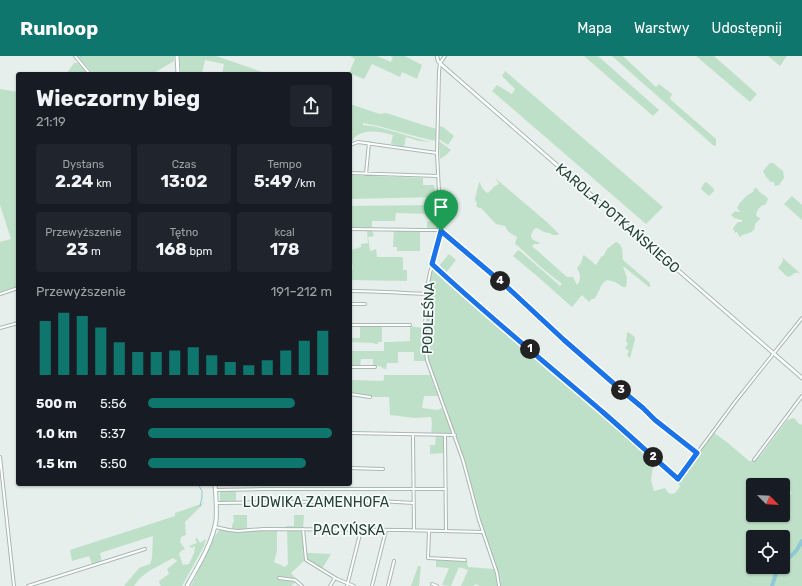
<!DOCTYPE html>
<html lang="pl">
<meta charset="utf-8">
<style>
:root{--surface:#171b24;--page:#20242c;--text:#f1f3f6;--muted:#9ea1a6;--accent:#0f766e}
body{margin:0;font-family:Rubik,sans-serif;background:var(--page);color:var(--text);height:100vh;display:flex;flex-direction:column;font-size:15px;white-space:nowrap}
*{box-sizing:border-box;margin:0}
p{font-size:13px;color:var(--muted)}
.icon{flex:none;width:22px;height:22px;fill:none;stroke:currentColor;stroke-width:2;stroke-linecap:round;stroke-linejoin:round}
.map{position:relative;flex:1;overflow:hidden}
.details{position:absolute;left:16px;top:16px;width:336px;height:414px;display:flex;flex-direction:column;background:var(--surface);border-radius:4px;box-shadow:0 1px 3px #0004}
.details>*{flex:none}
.needle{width:26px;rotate:114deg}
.tools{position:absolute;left:746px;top:422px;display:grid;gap:8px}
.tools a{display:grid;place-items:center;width:44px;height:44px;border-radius:4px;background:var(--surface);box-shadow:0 1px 3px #0004;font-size:20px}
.pin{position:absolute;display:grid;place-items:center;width:34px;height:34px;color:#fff;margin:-41px -17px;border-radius:50% 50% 50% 0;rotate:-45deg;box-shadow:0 0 4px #0007}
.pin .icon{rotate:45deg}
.km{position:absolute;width:20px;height:20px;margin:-10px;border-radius:50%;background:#222;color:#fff;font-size:11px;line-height:20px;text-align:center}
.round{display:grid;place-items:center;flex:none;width:42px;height:42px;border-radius:4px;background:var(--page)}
.overview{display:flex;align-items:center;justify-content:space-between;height:68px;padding:0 20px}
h1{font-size:22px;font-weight:700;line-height:30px}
.metrics{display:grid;grid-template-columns:repeat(3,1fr);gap:6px;height:68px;padding:4px 20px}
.metrics div{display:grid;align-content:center;border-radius:4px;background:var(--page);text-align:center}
.metrics b{font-size:17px;font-weight:700}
.metrics small{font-size:11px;font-weight:400}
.metrics p{font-size:11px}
.chart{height:112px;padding:8px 20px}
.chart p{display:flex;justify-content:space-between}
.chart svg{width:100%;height:72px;margin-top:4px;stroke:var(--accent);stroke-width:6}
ul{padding:0 20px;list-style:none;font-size:13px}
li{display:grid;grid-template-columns:64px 48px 1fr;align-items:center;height:30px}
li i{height:10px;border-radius:5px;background:var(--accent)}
header{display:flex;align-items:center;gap:24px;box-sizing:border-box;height:56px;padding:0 20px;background:var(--accent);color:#fff}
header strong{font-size:19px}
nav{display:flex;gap:22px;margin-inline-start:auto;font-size:14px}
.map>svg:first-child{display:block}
.green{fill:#bfe0c8;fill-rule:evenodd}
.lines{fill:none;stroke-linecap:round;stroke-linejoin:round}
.stream{stroke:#8ec9d4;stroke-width:1}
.river{stroke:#8ec9d4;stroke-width:4}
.minor-casing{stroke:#a8b8b2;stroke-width:4}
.tertiary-casing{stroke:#a8b8b2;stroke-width:4.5}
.secondary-casing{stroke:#a4bbb3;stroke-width:5}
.minor{stroke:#fff;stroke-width:2}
.tertiary{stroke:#fff;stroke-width:2.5}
.secondary{stroke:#fff;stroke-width:3}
.route-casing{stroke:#fff;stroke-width:8}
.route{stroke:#1a73e8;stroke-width:5}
.labels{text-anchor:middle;stroke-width:3.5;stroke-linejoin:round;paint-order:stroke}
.street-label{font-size:14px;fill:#24423a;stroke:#f7fbf9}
</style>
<header>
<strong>Runloop</strong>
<nav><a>Mapa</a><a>Warstwy</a><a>Udostępnij</a></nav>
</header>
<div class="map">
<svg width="802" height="530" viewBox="0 0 802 530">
<rect width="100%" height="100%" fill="#e6efeb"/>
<path class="green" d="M78 0H174V5L152 18H93Z
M179 0H216L268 18H222L224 8 205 4 202 17 209 18H181Z
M350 0H377L391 6 393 1 391 0H405L422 9 417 23 402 16 400 21 372 8 364 23 349 17 355 3Z
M584 0H598L659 54 653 60Z
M612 0H623L656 31 659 28 672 38 670 43 716 83V89L714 90Z
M696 0H714L757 38 750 46Z
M768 0H787L780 10Z
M74 7H78L88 18H66Z
M505 15 663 151 646 168 492 35 497 29 512 38 515 33 502 20Z
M0 33 18 36V230L0 236V186L11 183 0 149Z
M350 48 380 58 386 57 436 73V85C411 80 387 71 363 67V69C386 71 408 81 431 86L419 85 406 81 404 91 391 88 393 79C380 76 365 72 354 82 353 84 352 86 350 87Z
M439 70 443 71 454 80 448 89 439 83Z
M439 85 451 94 446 99 440 103Z
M770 107H773L783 115 784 122 779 129 775 130 774 126H771L766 121 763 115Z
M350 119 423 122V129H434L435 137 438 141 350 143Z
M495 122 548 167 559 178 558 179H552L550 177 544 176 537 172 534 173 531 179 532 183 540 187 538 188H534L532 190 567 221H573L577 229C582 223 580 218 577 212L581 207 583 200 584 199 596 209 601 201 604 199 607 193 616 186C624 189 622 197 623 204L650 227V231H649L623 210 627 222 626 231H623L615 226 607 224C599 229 600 236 594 243H592L589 246 582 239 572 251 537 220 513 200 518 194 520 195 558 228 560 230 562 228 543 213 519 191 515 188 517 181C514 179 511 178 509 176 507 175 507 172 505 170L496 168 481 152H479L476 150 477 148 475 143 479 127 480 126C481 131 484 135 488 137L495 130 499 128Z
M705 126 708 127 714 133V135L709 140 701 133 702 131Z
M756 132C759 134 758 135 761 137 764 140 766 139 768 143L766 148C760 150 757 153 756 160L760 162V163L755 168C756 175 749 178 742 179L740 181 739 180 737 176 735 177 733 172 738 166H742V164L734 162 731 159 735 155 739 156H740L737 152C740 145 747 139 753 136L754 133Z
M792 140 802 149V164L784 148Z
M438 149 439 172V173H427V166L430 165V158L396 157 395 165H372V172H350V150Z
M367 174H372L374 180 368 181 370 195 376 193 377 201H402L403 202V214H407V225L352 224 351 223 353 209 350 207 351 194 361 191V188L368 187Z
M394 175H420V195H397V191H393Z
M449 198 456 204 445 218 437 212Z
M782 202 784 203 801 218C795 215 794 218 789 221 785 220 782 215 778 212L783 205Z
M433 211 643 393 650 401 647 407 653 411 651 424 654 435 665 432C670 442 676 438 680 430L678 427V424L713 376 728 387 749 405H756L757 402 761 399 787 364 794 362 800 369 802 368V530H500L498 517 480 464 464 403 449 362 432 319 427 299 426 274 428 240 429 226 432 213ZM753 429H783V438L790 434 792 437 783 444V459H753ZM753 481H783V511H753Z
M382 269V286H378V288H375L374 287 350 286V282H360V270Z
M410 270 423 272 424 290 426 305H414V296H398V307H387L386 313H384L380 310H373V303H361L360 310H350V295H384V286H391L410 285Z
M628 276 635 281V283L630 302 627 299 629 295 625 292 628 288 626 285 627 277Z
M350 314H352V324L383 325 384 323V319H430L438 340H424L422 352 438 354 442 352 452 377 450 379 431 378 432 368 431 361 415 362 390 359 389 341H371L370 339 350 338Z
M436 380 444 381V397L430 398V389H435Z
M220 435H236V446H220Z
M204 447 185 466 186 479 181 481 180 486 185 493 181 495 179 498 183 509 189 508 194 497 195 490 192 492 189 490 197 487 195 483 197 482 200 487 206 483 204 490 182 530H162L160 529 159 525 169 518 167 513 177 505 173 502 149 515 139 523 134 530H124L139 512 150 508 152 502 153 480 100 497 102 506 92 508 89 500 72 505 70 494 175 460V457Z
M233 459H247V475L277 474V495L274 506 285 511 288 508 287 474H302L304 505 291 517 297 524 282 521 277 523 296 526 291 530H191L215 480 220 473 232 475V469L234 465Z
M294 459H304L303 472H286V470H294Z
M307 497H309L331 498 322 513C315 509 306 507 306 498Z
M436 504 467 505 468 511 494 513 498 530H480L475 528 474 530H461L468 514 459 511 451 530 442 529 449 512 436 511Z
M418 510H421L419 530H411Z"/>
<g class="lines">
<path class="stream" d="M81 1V0
M82 16 83 18
M198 428 202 435V442L200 450"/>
<path class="river" d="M783 505C793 500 797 495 802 485
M772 530 778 511"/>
<g class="minor-casing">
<path id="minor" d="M75 0 90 18
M445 0 440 7 439 16 437 97 441 175 430 217 428 227 425 270V287L427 304 463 404 479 464 497 517 499 530
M350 89 358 86 437 97
M350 117 438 120
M366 118 369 87
M350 173 423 174H438L441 175 506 230 564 284 620 333 643 352 655 365 697 397
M433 208 461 234 678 423 735 346 802 262
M350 235C376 235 401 237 427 238
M0 238 18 232
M350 248H365
M350 269H410
M0 272 18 267
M350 311H375
M350 338 370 341
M350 377 455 379
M413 378 414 474
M445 379 446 475
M0 401 14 530
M754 404 802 340
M350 412 383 413
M216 434 263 433H446
M217 447 379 445 414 447
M215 471 229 474 238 475 264 473 401 474 483 476
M303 473 306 504 337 523 354 530
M429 475 428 502 465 504
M279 522 295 524 302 530
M432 528 437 530
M28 530 145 493
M330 530 335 522
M347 530 361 474
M372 530 386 474
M388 530 394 505"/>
</g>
<g class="tertiary-casing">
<path id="tertiary" d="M437 0 438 5 443 10 802 322"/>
</g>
<g class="secondary-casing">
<path id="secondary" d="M177 0 178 18
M187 530C198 510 212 488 216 465 217 453 216 440 215 428"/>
</g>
<use href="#minor" class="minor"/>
<use href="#tertiary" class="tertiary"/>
<use href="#secondary" class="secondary"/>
</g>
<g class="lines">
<g class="route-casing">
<path id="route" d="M441 175 506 230 564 284 620 333 643 352 655 364 697 397 678 423C653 401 629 379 605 358 547 308 488 260 432 208Z"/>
</g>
<use href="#route" class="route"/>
</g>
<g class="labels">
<g class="street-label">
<text transform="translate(618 162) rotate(41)" y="5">KAROLA POTKAŃSKIEGO</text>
<text transform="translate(428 262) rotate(-88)" y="5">PODLEŚNA</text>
<text x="316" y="451">LUDWIKA ZAMENHOFA</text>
<text x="349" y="479">PACYŃSKA</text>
</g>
</g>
</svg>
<div class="tools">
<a><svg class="needle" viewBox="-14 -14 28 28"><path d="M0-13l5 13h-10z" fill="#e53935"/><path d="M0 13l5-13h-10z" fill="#9ea1a6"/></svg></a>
<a><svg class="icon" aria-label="locate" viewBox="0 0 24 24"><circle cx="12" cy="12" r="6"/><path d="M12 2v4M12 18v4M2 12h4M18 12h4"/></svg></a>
</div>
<div class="pin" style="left:441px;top:175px;background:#1e9e55"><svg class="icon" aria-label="arrive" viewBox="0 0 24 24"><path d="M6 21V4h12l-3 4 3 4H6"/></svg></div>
<b class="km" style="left:530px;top:293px">1</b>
<b class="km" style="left:653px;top:401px">2</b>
<b class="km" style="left:621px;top:334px">3</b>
<b class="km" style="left:500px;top:225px">4</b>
<section class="details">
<div class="overview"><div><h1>Wieczorny bieg</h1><p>21:19</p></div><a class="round"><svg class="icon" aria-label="share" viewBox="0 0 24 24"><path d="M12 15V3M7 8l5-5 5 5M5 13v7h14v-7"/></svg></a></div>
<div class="metrics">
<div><p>Dystans</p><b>2.24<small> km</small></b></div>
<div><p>Czas</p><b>13:02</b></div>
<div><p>Tempo</p><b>5:49<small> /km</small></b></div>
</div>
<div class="metrics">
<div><p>Przewyższenie</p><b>23<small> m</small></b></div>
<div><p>Tętno</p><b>168<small> bpm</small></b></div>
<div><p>kcal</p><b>178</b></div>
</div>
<div class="chart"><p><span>Przewyższenie</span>191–212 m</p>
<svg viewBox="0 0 160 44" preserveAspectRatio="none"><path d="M5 44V11M15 44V6M25 44V8M35 44V15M45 44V24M55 44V30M65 44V30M75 44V29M85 44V27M95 44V32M105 44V36M115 44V38M125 44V35M135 44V29M145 44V23M155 44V17"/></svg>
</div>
<ul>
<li><b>500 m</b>5:56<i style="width:80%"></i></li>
<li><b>1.0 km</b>5:37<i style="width:100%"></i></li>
<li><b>1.5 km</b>5:50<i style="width:86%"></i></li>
</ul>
</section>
</div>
